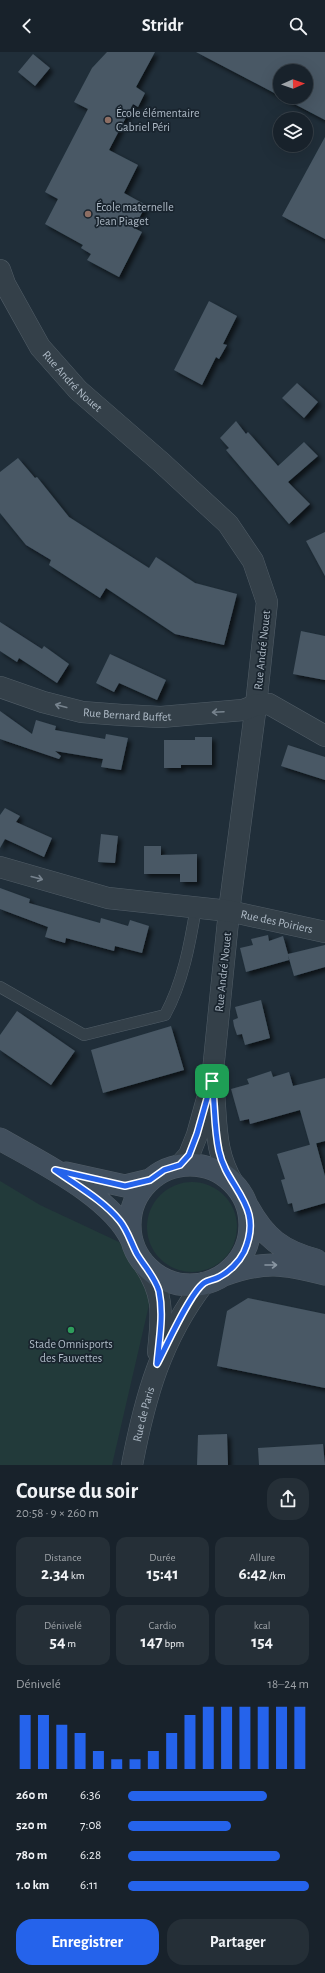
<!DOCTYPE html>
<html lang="fr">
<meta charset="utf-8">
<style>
:root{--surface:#18222b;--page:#252f37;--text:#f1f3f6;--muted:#9fa4a9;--line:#363f47;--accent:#2563eb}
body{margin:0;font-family:"Alegreya Sans",sans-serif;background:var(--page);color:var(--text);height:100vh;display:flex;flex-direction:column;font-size:15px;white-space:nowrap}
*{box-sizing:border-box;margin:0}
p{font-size:13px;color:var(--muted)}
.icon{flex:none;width:22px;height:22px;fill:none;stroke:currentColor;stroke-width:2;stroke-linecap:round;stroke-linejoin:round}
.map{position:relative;height:1413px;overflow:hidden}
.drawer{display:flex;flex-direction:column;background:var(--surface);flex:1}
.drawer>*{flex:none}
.needle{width:26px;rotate:88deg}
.fabs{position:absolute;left:273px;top:12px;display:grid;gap:8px}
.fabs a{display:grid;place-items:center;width:40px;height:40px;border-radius:50%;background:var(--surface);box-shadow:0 4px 16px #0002,0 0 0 1px var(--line);font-size:20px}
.pin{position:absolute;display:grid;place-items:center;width:34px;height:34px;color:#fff;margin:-17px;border-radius:8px;box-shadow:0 2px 6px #0006}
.round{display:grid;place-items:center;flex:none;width:42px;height:42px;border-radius:16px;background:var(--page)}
.overview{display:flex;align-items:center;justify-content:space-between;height:68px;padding:0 16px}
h1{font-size:22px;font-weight:600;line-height:30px}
.figures{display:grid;grid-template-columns:repeat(3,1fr);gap:6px;height:68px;padding:4px 16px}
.figures div{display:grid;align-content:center;border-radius:10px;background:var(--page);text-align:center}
.figures b{font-size:17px;font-weight:600}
.figures small{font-size:11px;font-weight:400}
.figures p{font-size:11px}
.chart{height:112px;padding:8px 16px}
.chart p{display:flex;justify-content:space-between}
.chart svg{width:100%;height:72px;margin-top:4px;stroke:var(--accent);stroke-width:6}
.action{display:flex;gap:8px;margin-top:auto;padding:8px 16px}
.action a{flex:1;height:46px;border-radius:16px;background:var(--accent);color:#fff;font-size:16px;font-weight:600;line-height:46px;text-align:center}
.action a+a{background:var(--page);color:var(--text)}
ul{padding:0 16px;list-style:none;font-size:13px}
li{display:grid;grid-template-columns:64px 48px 1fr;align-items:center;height:30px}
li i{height:10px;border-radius:5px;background:var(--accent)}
header{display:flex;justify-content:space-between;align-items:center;height:52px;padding:0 16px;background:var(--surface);font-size:18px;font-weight:600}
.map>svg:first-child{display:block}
.green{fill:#223a3a}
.building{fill:#485865;filter:url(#shadow)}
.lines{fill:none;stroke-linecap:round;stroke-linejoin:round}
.service-casing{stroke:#515d67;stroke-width:12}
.minor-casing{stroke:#515d67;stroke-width:22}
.secondary-casing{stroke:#515d67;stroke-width:23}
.service{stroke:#344049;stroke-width:11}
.minor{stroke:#344049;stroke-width:21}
.secondary{stroke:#414f5d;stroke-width:22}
.oneway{stroke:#77838e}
.oneway2{stroke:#8895a1}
.route-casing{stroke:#fff;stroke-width:8}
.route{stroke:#2563eb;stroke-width:5}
.education-dot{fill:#8d6e63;stroke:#19242e;stroke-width:1.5}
.leisure-dot{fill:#2e9e5b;stroke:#19242e;stroke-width:1.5}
.labels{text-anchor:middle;stroke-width:3.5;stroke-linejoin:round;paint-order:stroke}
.poi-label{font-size:12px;fill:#aebac6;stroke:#19242e;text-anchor:start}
.street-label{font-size:12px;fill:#aebac6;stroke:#19242e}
</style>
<header><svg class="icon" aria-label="back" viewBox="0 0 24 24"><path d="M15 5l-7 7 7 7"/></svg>Stridr<svg class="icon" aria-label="search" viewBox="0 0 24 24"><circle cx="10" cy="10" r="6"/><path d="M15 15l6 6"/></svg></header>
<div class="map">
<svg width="325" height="1413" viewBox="0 0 325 1413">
<defs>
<filter id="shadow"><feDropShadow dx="3.5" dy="3.5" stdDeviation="2" flood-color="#0009"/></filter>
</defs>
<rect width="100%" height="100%" fill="#202e39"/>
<path class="green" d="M0 1129 40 1153 119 1190 152 1240 112 1413H0Z
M147 1175a45 45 0 1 1 90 0a45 45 0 1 1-90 0Z"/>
<path class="building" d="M107 0H155L136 35 145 41 138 55 133 52 109 98 138 113 124 141 146 153 134 176 142 180 119 225 87 208 91 202 81 196 83 193 45 172 58 147 45 140 88 57 74 50 92 16Z
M196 0H325V68L281 45H306V19H280V44Z
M33 2 50 16 35 34 18 20Z
M325 85V187L282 164Z
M209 249 237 264 223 292 227 293 219 307 216 305 202 333 174 318Z
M297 331 318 350 304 366 282 346Z
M236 369 246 382 248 380 278 414 304 390 318 404 288 430 310 452 289 472 226 398 229 396 220 386Z
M18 406 35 426 37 425 69 465 149 516 156 505 195 531 237 542 224 593 175 582 106 536 100 546 49 513 51 508 26 493 0 461V420Z
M325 480V524L306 489Z
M0 570 42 597 44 594 69 612 57 631 19 606 17 610 0 599Z
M301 579 325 584V628L293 622Z
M110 602 166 628 157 648 119 631 114 640 96 631Z
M0 659 32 682 36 668 56 674 55 678 105 687 106 682 128 686 121 718 101 715 103 707 55 699 61 704 59 707 0 687Z
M195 685H212V713H181V716H164V688H195Z
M288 693 325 705V728L281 714Z
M5 756 20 764 16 770 52 786 44 805 5 787 0 796V763Z
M101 782 118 784 115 811 98 810Z
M144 794H161V803L197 802V830H180V822H144Z
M0 836 30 847 29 851 100 871 101 866 128 874 130 868 149 874 142 901 115 894 114 899 66 886 65 891 45 885 48 875 0 857Z
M268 883 269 889 283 884 288 902 325 893V915L294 924 288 903 289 908 246 920 240 896 253 893 251 887Z
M261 948 270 986 245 993 242 982 237 983 234 974 233 968 238 966 235 955Z
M17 959 75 999 51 1033 0 998V983Z
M171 974 184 1018 103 1041 91 998Z
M271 1019 273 1025 289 1020 293 1034 325 1026V1089L310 1093 300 1058 250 1072 249 1067 240 1069 231 1037 249 1032 247 1027Z
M316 1091 325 1124V1151L294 1160 292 1151 288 1152 281 1128 285 1127 277 1102Z
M248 1246 325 1262V1336L217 1314 227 1259Z
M227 1382 228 1413H197L198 1383Z
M323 1392 325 1413H259L258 1396Z"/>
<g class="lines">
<g class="service-casing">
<path id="service" d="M0 935 84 983 165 963C183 930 190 892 196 855"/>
</g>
<g class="minor-casing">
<g id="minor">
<path id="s1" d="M0 218 5 232 40 295 78 338 162 411 228 472 253 509 267 550 256 653 229 859 212 1029 197 1083 189 1103 180 1113"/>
<path id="s2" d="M0 635 43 650 82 660 122 663 161 665 243 658 256 653 269 652 325 684"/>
<path id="s3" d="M0 815 108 846 229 859 325 880"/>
<path d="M214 1041C217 1075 215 1101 233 1131"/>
<path d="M142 1209C165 1243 162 1261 158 1300"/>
<path id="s4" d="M132 1413C145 1345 161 1287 204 1231"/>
</g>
</g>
<g class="secondary-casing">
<path id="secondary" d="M0 1087C40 1110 113 1145 132 1189
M130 1173a60 60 0 1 1 120 0a60 60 0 1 1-120 0Z
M66 1121 125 1134 150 1128
M248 1155C265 1186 282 1199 316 1208
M224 1223C265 1208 284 1212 325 1222"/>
</g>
<use href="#service" class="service"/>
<use href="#minor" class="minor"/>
<use href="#secondary" class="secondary"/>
</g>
<defs><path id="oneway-shaft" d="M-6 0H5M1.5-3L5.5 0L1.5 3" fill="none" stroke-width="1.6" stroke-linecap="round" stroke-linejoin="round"/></defs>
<g class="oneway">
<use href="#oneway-shaft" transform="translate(61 654) rotate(-165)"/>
<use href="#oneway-shaft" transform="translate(218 660) rotate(177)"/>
<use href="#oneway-shaft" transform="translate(37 826) rotate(15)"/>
</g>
<use class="oneway2" href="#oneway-shaft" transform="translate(271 1213)"/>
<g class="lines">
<g class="route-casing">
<path id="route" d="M212 1029C215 1052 214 1076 219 1099 227 1137 265 1153 244 1200 239 1210 229 1220 219 1225 214 1228 208 1228 204 1231 190 1241 166 1295 157 1312 159 1288 164 1263 159 1239 155 1225 144 1214 137 1202 131 1191 128 1179 120 1169 103 1148 77 1134 55 1118L125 1134 150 1128 164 1118 180 1113 189 1103 197 1082Z"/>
</g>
<use href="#route" class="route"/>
</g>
<g class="education-dot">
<circle cx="108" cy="68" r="4"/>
<circle cx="88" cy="162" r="4"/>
</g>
<circle class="leisure-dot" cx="71" cy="1278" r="4"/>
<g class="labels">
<g class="poi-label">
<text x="116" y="65">École élémentaire<tspan x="116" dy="14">Gabriel Péri</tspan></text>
<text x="96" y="159">École maternelle<tspan x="96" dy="14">Jean Piaget</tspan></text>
<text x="71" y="1296" text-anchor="middle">Stade Omnisports<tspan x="71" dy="14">des Fauvettes</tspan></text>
</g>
<g class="street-label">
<text dy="4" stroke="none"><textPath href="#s1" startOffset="134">Rue André Nouet</textPath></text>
<text transform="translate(262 598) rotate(-84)" y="4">Rue André Nouet</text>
<text dy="4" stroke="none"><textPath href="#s2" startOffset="131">Rue Bernard Buffet</textPath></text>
<text dy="4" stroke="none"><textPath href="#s3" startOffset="283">Rue des Poiriers</textPath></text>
<text transform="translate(223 920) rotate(-84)" y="4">Rue André Nouet</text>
<text dy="4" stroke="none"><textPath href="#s4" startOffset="52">Rue de Paris</textPath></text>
</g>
</g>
</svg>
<div class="fabs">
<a><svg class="needle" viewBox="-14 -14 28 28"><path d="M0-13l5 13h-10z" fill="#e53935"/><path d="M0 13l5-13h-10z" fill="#9fa4a9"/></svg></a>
<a><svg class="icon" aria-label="layers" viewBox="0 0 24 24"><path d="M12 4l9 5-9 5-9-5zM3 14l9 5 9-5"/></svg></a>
</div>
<div class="pin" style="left:212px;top:1029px;background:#1e9e55"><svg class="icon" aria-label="arrive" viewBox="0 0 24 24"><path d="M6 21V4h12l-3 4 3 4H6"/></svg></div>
</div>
<section class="drawer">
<div class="overview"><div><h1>Course du soir</h1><p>20:58 · 9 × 260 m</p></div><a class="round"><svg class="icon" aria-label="share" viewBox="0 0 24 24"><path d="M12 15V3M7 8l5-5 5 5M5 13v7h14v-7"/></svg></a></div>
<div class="figures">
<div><p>Distance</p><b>2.34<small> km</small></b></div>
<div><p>Durée</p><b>15:41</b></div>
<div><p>Allure</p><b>6:42<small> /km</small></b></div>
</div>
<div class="figures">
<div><p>Dénivelé</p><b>54<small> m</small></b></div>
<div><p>Cardio</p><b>147<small> bpm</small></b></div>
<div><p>kcal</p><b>154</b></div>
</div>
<div class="chart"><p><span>Dénivelé</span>18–24 m</p>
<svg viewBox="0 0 160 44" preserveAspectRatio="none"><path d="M5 44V11M15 44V11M25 44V17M35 44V22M45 44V33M55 44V38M65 44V38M75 44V33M85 44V22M95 44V11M105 44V6M115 44V6M125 44V6M135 44V6M145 44V6M155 44V6"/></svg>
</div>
<ul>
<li><b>260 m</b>6:36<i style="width:77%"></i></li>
<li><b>520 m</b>7:08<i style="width:57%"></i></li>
<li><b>780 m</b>6:28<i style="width:84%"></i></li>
<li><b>1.0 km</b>6:11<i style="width:100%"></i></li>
</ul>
<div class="action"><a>Enregistrer</a><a>Partager</a></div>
</section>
